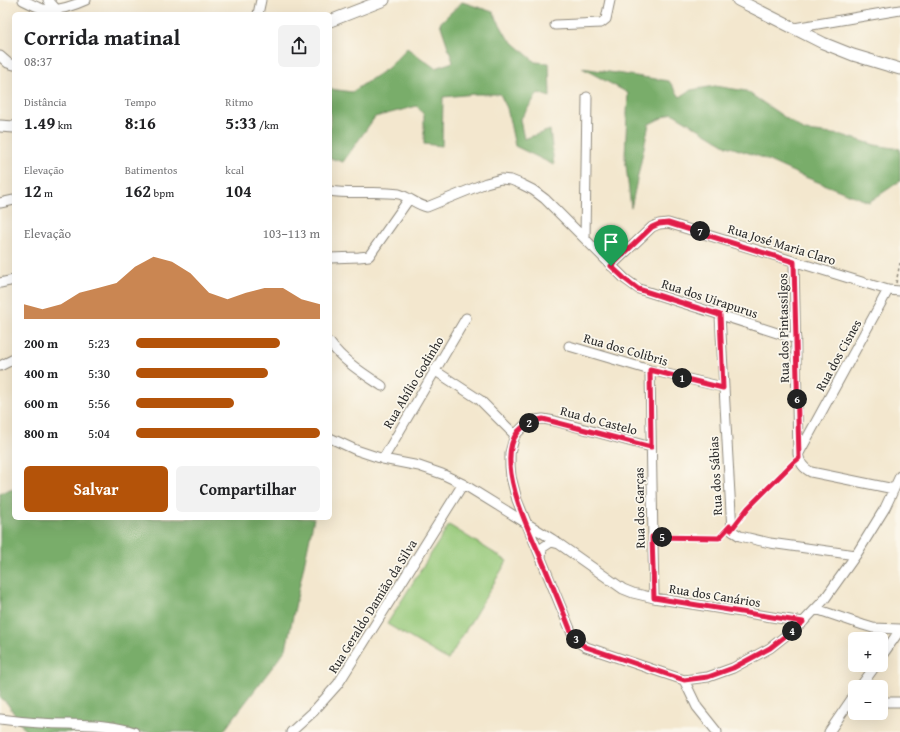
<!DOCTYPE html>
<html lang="pt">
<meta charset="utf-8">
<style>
:root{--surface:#fff;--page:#f2f2f2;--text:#202124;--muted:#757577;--accent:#b45309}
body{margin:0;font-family:"Gentium Book Plus",serif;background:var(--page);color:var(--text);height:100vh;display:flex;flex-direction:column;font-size:15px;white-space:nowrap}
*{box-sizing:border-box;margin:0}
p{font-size:13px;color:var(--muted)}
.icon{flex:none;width:22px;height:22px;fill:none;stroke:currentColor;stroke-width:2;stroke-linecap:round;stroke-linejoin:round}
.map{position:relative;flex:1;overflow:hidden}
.side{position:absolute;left:12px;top:12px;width:320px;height:508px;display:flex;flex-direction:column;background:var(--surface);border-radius:6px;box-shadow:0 4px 16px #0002}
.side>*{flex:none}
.fabs{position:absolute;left:848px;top:632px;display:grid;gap:8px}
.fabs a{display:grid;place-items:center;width:40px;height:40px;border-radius:6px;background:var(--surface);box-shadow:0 4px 16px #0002;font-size:20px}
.pin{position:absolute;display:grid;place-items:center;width:34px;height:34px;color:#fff;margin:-41px -17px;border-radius:50% 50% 50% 0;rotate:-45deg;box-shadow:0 0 4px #0007}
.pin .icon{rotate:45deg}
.km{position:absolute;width:20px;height:20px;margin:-10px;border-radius:50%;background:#222;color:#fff;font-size:11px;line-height:20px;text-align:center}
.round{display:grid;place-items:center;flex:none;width:42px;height:42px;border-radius:6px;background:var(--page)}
.headline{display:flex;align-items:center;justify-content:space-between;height:68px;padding:0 12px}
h1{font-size:22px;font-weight:700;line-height:30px}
.metrics{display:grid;grid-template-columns:repeat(3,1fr);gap:6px;height:68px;padding:4px 12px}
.metrics div{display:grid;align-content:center}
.metrics b{font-size:17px;font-weight:700}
.metrics small{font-size:11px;font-weight:400}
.metrics p{font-size:11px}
.chart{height:112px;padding:8px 12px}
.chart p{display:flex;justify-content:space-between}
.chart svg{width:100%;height:72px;margin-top:4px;fill:var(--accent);opacity:.7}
.button{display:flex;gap:8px;margin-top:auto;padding:8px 12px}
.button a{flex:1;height:46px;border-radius:6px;background:var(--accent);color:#fff;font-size:16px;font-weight:700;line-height:46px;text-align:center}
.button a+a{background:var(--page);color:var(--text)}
ul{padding:0 12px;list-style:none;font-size:13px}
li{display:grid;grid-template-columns:64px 48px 1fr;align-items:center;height:30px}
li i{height:10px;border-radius:5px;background:var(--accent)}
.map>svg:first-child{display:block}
.green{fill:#97c97a;stroke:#617a52}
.forest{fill:#79ad6a;stroke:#526c4a}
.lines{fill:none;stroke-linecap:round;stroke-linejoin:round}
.minor-casing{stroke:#8f897c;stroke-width:11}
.tertiary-casing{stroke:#8f897c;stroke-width:13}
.path{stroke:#8f897c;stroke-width:1.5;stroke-dasharray:3 3;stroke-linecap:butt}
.minor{stroke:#fff;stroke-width:9}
.tertiary{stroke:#fff;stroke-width:11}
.route-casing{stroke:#fff;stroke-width:8}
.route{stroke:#e11d48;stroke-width:5}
.labels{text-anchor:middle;stroke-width:3.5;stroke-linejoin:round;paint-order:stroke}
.street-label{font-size:13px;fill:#2b2b2b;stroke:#fbf7ec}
</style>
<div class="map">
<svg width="900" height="732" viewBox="0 0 900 732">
<rect width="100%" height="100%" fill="#fbf7ec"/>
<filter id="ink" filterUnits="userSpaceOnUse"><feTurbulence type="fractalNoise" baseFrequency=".025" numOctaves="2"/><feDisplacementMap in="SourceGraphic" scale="8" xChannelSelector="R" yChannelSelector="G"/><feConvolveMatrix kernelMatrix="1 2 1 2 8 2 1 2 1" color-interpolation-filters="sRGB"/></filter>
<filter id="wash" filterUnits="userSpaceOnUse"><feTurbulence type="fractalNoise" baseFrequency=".012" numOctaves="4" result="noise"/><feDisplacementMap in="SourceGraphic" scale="16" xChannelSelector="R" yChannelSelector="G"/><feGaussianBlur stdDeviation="0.9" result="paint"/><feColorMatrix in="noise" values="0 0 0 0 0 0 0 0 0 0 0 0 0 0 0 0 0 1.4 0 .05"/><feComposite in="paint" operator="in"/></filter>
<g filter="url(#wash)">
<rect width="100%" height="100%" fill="#f3e7ce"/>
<path class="green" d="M449 525 507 561 448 660 387 624Z"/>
<path class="forest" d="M462 2 493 12 507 37 535 62 549 63 550 97 538 93 520 120 524 139 550 130 554 165 515 146 507 108 500 94H475L443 97 442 146 424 144V115L417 106 375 117 343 162 330 158V89L352 92 388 68 407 48 435 68 453 62 440 23Z
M582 68 669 81 680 97 691 90 715 86 746 91 805 131 842 135 875 145 900 149V181L869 202 800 175 758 156 727 146 672 113 649 124 631 208 625 157 628 93Z
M14 489V518H314L286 649 223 732H26L7 703 0 698V493Z"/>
</g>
<g filter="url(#ink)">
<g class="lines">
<g class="minor-casing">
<path id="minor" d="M23 0C29 3 36 7 43 9 56 12 75 5 86 0
M48 0 56 9 57 13
M258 14 261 0
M555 25 601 23 606 19 610 0
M794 28 900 10
M0 56 8 63 14 65
M330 191C353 195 376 190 399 194 409 197 417 205 427 207L486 183 501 179 511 180 521 184 533 190 545 199 625 279 639 289 796 339
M0 203 14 200
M585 239 587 97
M330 258 359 257 369 256 409 199
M794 262 798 454C800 463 803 468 811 472L894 489
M611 266 652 227 659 224 668 223 888 290 900 291
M0 283 14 280
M720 315 732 531 740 536 770 543 856 555
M330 343C343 361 364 374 382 386
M569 346 650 370 723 387
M0 366 14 359
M434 370 480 400 515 435
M650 370 654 598
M330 438 356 450 383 459 419 466 442 474 463 484 552 539 623 589 633 593 654 598 803 622
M651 447 555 421 543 419 535 420 526 424 515 435 510 453V466L511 477 517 500 570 629 578 642 586 647 684 680 708 677 733 668 770 648 803 622 824 600 856 555 885 508 900 476
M799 453 888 290
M383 459 466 318
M541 557 542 548 551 542 559 544
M816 609 863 625 873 628 900 629
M881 657 900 630
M684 680 697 707 717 732
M860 687 876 665
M881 702H900
M0 719C23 722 46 724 69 724 90 725 113 725 134 732
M291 732 313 712 338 684 463 484
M829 732 855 694"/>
</g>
<g class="tertiary-casing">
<path id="tertiary" d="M738 0 823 43 853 55 900 69
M330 21 384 0
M0 126 14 127"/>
</g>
<path class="path" d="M896 283 900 263
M740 518 748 508 793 463
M660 537 719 538 724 533"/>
<use href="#minor" class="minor"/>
<use href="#tertiary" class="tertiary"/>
</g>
</g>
<g class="lines" filter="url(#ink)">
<g class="route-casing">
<path id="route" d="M668 223 794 262 799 458 793 463 748 508 731 530 730 526 719 538 652 537 654 598 803 622 770 648 733 668 708 677 684 680 586 647 578 642 570 629C561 606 551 582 541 558 526 524 478 429 543 419L651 447 650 370 723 388 720 315 638 289 625 279 611 266 652 227 659 224Z"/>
</g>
<use href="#route" class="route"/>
</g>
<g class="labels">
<g class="street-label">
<text transform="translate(782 244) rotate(17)" y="5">Rua José Maria Claro</text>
<text transform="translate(710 298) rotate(18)" y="5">Rua dos Uirapurus</text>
<text transform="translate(783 328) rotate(-91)" y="5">Rua dos Pintassilgos</text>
<text transform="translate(626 349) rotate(16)" y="5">Rua dos Colibris</text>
<text transform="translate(838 355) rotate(-61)" y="5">Rua dos Cisnes</text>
<text transform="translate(413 382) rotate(-59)" y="5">Rua Abílio Godinho</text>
<text transform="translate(599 420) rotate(15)" y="5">Rua do Castelo</text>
<text transform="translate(715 476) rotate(-93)" y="5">Rua dos Sábias</text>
<text transform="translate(639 508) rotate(-91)" y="5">Rua dos Garças</text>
<text transform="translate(715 595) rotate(9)" y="5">Rua dos Canários</text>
<text transform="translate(372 606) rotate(-58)" y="5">Rua Geraldo Damião da Silva</text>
</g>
</g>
</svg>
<div class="fabs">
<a>+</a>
<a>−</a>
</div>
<div class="pin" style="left:611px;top:266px;background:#1e9e55"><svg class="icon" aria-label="arrive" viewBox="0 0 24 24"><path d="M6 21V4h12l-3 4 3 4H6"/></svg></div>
<b class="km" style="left:682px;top:378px">1</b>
<b class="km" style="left:529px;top:423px">2</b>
<b class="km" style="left:576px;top:639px">3</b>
<b class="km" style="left:792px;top:631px">4</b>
<b class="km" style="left:662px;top:537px">5</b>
<b class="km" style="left:797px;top:399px">6</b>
<b class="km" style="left:700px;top:231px">7</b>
<section class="side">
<div class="headline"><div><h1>Corrida matinal</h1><p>08:37</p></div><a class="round"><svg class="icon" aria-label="share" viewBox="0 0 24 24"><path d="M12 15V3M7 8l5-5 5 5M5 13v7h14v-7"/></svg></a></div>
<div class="metrics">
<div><p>Distância</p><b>1.49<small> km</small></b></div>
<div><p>Tempo</p><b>8:16</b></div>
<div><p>Ritmo</p><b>5:33<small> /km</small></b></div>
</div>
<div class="metrics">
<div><p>Elevação</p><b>12<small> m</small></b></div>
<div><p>Batimentos</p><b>162<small> bpm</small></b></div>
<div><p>kcal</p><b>104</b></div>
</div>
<div class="chart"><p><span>Elevação</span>103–113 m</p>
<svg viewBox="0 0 160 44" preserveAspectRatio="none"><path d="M0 44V35L10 38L20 35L30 28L40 25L50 22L60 12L70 6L80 9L90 16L100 28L110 32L120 28L130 25L140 25L150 32L160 35V44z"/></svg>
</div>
<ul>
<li><b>200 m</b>5:23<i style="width:78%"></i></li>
<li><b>400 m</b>5:30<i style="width:72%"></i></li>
<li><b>600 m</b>5:56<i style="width:53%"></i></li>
<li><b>800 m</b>5:04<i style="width:100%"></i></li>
</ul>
<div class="button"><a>Salvar</a><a>Compartilhar</a></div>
</section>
</div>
